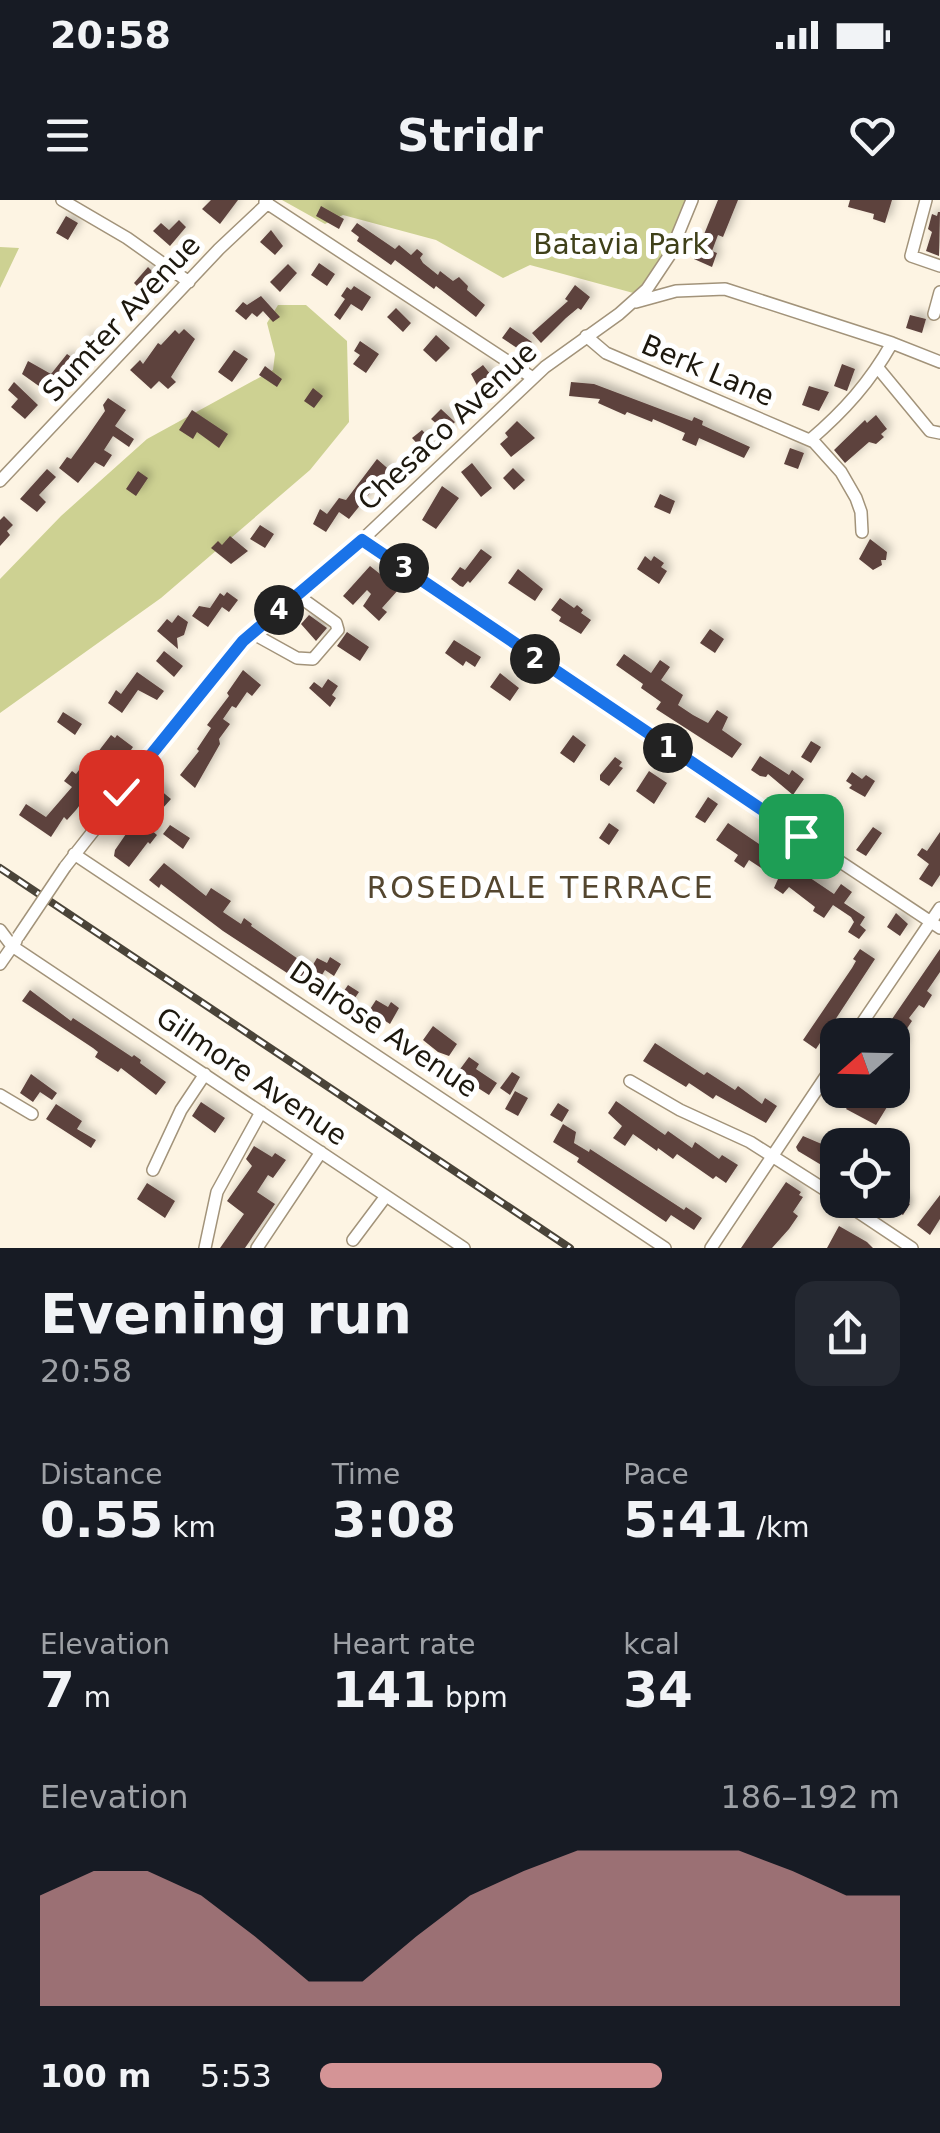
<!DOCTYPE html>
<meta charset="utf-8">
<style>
:root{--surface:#171b24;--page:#242831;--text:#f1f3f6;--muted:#9ea1a6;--accent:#d49496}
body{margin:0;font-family:"DejaVu Sans",sans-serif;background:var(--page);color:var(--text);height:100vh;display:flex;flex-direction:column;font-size:38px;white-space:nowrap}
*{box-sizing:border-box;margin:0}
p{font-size:32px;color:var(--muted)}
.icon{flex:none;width:55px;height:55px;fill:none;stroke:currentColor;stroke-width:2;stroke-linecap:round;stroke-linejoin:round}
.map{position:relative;height:1048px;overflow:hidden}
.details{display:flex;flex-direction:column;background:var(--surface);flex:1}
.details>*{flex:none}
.needle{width:65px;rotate:250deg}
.fabs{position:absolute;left:820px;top:818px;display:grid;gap:20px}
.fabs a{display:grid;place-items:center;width:90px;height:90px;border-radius:20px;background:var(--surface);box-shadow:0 2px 8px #0004;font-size:50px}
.pin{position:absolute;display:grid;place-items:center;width:85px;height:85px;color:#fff;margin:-42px;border-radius:20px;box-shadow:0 5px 15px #0006}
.km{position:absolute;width:50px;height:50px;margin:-25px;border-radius:50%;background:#222;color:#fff;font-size:28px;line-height:50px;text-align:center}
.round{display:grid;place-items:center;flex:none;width:105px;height:105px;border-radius:20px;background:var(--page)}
.headline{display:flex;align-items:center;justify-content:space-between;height:170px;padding:0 40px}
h1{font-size:55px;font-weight:600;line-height:75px}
.figures{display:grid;grid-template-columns:repeat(3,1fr);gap:15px;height:170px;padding:10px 40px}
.figures div{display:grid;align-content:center}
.figures b{font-size:50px;font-weight:600}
.figures small{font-size:28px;font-weight:400}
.figures p{font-size:28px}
.chart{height:280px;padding:20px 40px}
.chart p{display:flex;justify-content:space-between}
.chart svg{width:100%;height:180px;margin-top:10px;fill:var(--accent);opacity:.7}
ul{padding:0 40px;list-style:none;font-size:32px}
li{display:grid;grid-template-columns:160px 120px 1fr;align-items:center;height:75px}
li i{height:25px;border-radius:12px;background:var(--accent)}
.status{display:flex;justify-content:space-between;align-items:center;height:70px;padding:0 50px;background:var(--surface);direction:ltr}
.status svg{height:28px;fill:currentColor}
header{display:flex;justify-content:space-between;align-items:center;height:130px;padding:0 40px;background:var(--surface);font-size:45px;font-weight:600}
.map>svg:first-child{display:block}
.green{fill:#cdd192}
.building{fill:#5d423d;filter:url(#shadow)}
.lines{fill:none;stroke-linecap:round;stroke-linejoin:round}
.minor-casing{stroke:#a2937a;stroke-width:14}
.minor{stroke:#fff;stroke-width:11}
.rail-casing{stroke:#4a4439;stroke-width:8}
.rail{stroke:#fff;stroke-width:4;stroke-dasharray:11;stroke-linecap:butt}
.minor-bridge-casing{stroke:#a2937a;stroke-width:14;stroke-linecap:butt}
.minor-bridge{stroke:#fff;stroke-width:11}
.route-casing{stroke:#fff;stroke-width:20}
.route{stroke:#1a73e8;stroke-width:12}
.labels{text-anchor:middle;stroke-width:10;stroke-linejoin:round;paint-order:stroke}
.park-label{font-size:28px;fill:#3f4019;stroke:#fff}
.street-label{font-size:28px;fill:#1d180e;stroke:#fff}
.neighbourhood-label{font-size:30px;letter-spacing:2.5px;fill:#54462f;stroke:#fff}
</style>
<div class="status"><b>20:58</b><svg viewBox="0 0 49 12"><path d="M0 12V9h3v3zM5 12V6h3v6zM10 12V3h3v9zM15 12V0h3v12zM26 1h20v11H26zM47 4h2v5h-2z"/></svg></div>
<header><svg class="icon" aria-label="menu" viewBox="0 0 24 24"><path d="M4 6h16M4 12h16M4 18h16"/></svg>Stridr<svg class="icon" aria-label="heart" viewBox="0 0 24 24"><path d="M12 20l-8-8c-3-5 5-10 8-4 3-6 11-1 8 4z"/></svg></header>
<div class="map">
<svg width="940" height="1048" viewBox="0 0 940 1048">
<defs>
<filter id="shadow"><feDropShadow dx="4.5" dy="-4.5" stdDeviation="5" flood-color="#0004"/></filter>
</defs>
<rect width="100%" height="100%" fill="#fdf4e3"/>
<path class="green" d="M282 0H686L666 54 637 94 530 65 503 78 436 40 343 15 325 24Z
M0 47 19 48 0 88Z
M278 105H306L347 141 349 222 310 270 161 398 0 513V379L61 316 147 239 273 170 275 154 267 123Z"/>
<path class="building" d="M211 0H238L220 24 202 9Z
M718 0H738L723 37 718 35 712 51 717 53 712 67 694 59Z
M850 0H892L885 23 873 19 874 14 848 7Z
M321 6 344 19 339 29 316 16Z
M938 12H940L939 56 926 51 932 32 928 29 932 14 937 16Z
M66 16 78 23 68 40 56 33Z
M179 20 186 27 170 46 153 31 161 23 169 30Z
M357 23 395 49 399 45 411 55 417 49 423 54 420 58 423 63 438 75 440 71 453 81 459 77 468 86 467 90 485 105 476 117 436 86 434 89 395 60 391 65 357 41 359 37 351 31Z
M271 30 283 46 275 55 260 42Z
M319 63 335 74 327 86 311 75Z
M288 64 297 73 280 92 270 82Z
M148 67 158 77 145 94 134 83Z
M575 85 590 97 581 110 578 108 566 118 541 143 532 133 568 101 565 99Z
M354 86 371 97 362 111 351 104 340 120 334 115 345 99 341 96 347 87 351 90Z
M261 96 280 117 273 122 263 111 257 117 252 113 246 120 235 111 243 102 247 105Z
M396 108 411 123 403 132 387 117Z
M910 115 926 119 922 133 906 128Z
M510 127 532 142 526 150 523 152 502 138Z
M184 129 195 139 171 177 176 182 168 189 159 181 151 189 130 170 140 160 143 164 158 143 161 145 175 130 179 134Z
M436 135 450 148 436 162 423 150Z
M84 145a9 9 0 1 1 18 0a9 9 0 1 1-18 0Z
M360 141 379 154 366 173 353 164 360 155 354 151Z
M234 150 248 159 232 182 218 172Z
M67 154 86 167 80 175 66 170 50 194 22 174 28 161 51 174Z
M842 164 855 169 847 191 834 186Z
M483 165 495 180 480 191 471 174Z
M265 166 282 179 277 187 259 175Z
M14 182 38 205 25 219 11 207 18 199 8 190Z
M571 182 594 184 692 221 694 217 703 221 702 225 750 247 744 258 699 238 696 246 682 240 685 233 653 219 652 222 627 212 625 215 598 203 600 199 569 196Z
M809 186 829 192 819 211 802 205Z
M313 188 323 196 314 208 304 201Z
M108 198 126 210 115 226 134 239 129 247 113 236 104 250 112 255 104 267 95 262 78 283 59 268 67 257 71 259 87 237 105 211 103 205Z
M441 209 455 222 446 232 431 219Z
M192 210 228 234 219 248 197 232 193 239 179 230Z
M876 215 887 229 881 234 884 237 876 244 869 242 845 263 834 250 865 220 867 223Z
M517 221 535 238 511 257 500 244 508 237 505 233Z
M422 230 434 243 425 252 412 238Z
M790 248 804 253 798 269 784 264Z
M377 259 393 273 383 285 379 282 349 319 339 312 326 332 313 324 320 309 327 314 339 298 346 300Z
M472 263 492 288 481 297 461 272Z
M513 268 525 280 514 290 503 278Z
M47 269 56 277 39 295 46 302 37 312 20 299Z
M138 271 148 278 136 296 126 289Z
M442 286 459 298 436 329 422 320Z
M660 294 675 301 670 314 654 307Z
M4 316 13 325 7 331 10 335 0 346V320Z
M260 325 274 334 265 348 250 339Z
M230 336 248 351 231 364 211 348 218 341 222 345Z
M870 339 887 352 886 360H881L882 365 873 370 859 359Z
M481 349 492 357 470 383 468 381 463 387 460 386 451 379 460 367 465 370Z
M645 356 651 361 654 356 664 363 661 367 667 371 659 384 637 369Z
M370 366 399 389 382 408 387 412 379 421 363 406 371 394 367 390 353 405 343 396Z
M518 369 543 389 535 401 508 383Z
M227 392 238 400 229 412 222 407 208 427 192 416 199 406 210 408 220 393 224 396Z
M560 398 574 408 577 405 583 410 581 413 591 420 581 434 559 421 561 417 551 410Z
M178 415 188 422 184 435 177 438 178 449 157 431 167 419 172 423Z
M309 415 327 428 316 441 301 424Z
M710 429 724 439 715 453 700 443Z
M347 432 369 447 360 461 337 446Z
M454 440 481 457 475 467 466 461 463 466 445 453Z
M164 451 183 466 174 477 156 461Z
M624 454 651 473 660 460 670 467 661 480 683 495 678 505 693 515 708 523 717 510 728 517 722 530 742 544 732 558 656 509 661 502 641 488 643 484 616 465Z
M243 470 261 485 252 496 247 492 236 508 232 506 223 519 230 524 219 539 220 544 195 588 180 575 199 551 197 549 211 528 207 525 229 496 227 493Z
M137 472 164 491 157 500 138 490 122 513 108 503 116 490 121 494Z
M500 473 519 488 510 501 490 487Z
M328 479 338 486 332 495 336 498 330 507 309 488 314 482 322 488Z
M63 512 82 524 75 535 57 522Z
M111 535 115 538 117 535 133 547 119 568 112 563 76 610 67 620 64 617 51 637 19 615 26 604 46 617 72 587 64 581 72 571 76 574 88 558 91 561Z
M573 535 586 545 574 563 560 553Z
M811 541 821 547 811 563 801 557Z
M760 556 789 575 792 570 804 579 793 595 768 574 766 577 760 576 751 570Z
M615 557 622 562 619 566 623 568 609 586 600 580V575Z
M649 571 667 583 654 604 636 591Z
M852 572 862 579 866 575 875 581 865 597 849 588 852 585 846 581Z
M153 584 171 599 162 609 146 599 149 597 145 594Z
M708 597 718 604 705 623 695 617Z
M137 618 157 635 150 644 148 642 129 667 114 656 115 650Z
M609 623 619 630 609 645 599 638Z
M728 623 765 648 774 638 785 645 779 657 834 694 841 684 852 692 844 703 865 717 860 725 866 730 859 739 848 732 854 722 851 717 833 705 824 718 813 711 815 707 789 687 783 694 774 688 778 679 749 660 744 668 734 661 738 655 716 640Z
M170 625 190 638 183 649 163 634Z
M873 627 882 633 866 656 856 650Z
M940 632V675L932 687 919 679 929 664 917 655 922 648 927 651Z
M164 663 206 696 211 688 231 701 223 712 241 724 244 718 252 724 251 726 311 768 317 758 327 763 330 757 341 764 334 776 325 770 313 790 223 731 161 684 159 688 149 680Z
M896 713 908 724 900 736 887 727Z
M860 749 875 759 816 849 803 840 852 768 856 761 853 759Z
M940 749V772L927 791 932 795 924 808 919 805 909 818 912 821 902 836 906 839 892 858V835H881Z
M348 785 359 792 346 811 335 804Z
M30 790 71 821 73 818 132 857 134 855 141 860 140 863 166 882 156 895 121 868 118 872 95 857 98 852 93 848 22 801Z
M376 800 388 807 391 802 399 808 390 824 379 817 373 827 363 820Z
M433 826 457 844 449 856 438 852 423 840Z
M655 843 704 875 707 872 735 890 738 886 762 904 765 898 777 906 766 923 716 895 713 899 689 883 686 887 643 861Z
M469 857 479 864 476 869 497 883 489 895 467 881 462 887 452 880Z
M512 872 520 877 510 895 500 888Z
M31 874 57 893 52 900 40 892 33 902 20 893Z
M842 890H877L875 894 885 899 887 907 876 925 846 909 854 897Z
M515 891 528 898 518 916 505 909Z
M616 901 665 935 668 931 692 948 695 942 719 959 722 955 738 965 726 983 716 976 713 979 677 954 673 959 658 948 657 951 633 934 625 946 613 938 622 926 608 913Z
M201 902 225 918 215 933 192 916Z
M558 903 569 910 562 922 550 915Z
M56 904 82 921 77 929 96 940 91 948 46 919Z
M563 924 576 932 574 943 589 952 590 949 684 1010 686 1007 702 1018 694 1030 671 1015 666 1022 577 962 579 958 553 942Z
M803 936 824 945 822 948 830 957 823 966 798 951 796 947Z
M254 946 272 957 275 953 286 960 273 978 268 975 257 992 275 1004 245 1048H220L244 1014 227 1001 252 966 246 959Z
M786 982 801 992 799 995 803 997 793 1012 798 1016 789 1029 772 1048H741Z
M147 983 175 1001 165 1018 137 999Z
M892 992 910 1004 903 1015 890 1006Z
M940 995V1019L930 1035 917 1025Z
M839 1026 867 1042 873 1048H827Z"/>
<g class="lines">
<g class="minor-casing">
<path id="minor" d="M62 0 127 38 189 82
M926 0 911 56 940 66
M265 2 533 178
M636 102 676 91 725 89 892 143C870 182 844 211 810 240
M934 114 940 92
M586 136 606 153 814 242 841 272 856 298 861 312 862 332
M892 143 940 162
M878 168 930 231 940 233
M0 281 219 49 268 3
M362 340 566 480 940 728
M252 433 297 458 313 459 338 430 336 423 297 395
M74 654 665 1048
M65 667 243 441 362 340 545 167 619 114 647 89 669 56 692 0
M0 730 12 746 464 1048
M0 764 16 741
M854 835 940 708
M630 881 680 910 750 942 838 998
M0 895 32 914
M153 970 181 910 205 874
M840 1000 912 1048
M353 1040 386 996
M205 1048 217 992 261 912
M257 1048 321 952
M711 1048 838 858"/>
</g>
<use href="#minor" class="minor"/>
<g class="rail-casing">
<path id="rail" d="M0 668 570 1048"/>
</g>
<use href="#rail" class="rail"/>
<g class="minor-bridge-casing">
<path id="minor-bridge" d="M18 737 65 667"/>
</g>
<use href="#minor-bridge" class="minor-bridge"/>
</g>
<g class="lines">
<g class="route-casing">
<path id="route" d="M121 592 243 441 362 340 801 636"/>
</g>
<use href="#route" class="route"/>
</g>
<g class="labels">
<g class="park-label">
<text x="621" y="54">Batavia Park</text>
</g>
<g class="street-label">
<text transform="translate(121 118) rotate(-47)" y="10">Sumter Avenue</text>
<text transform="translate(708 170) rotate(23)" y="10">Berk Lane</text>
<text transform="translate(447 226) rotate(-43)" y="10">Chesaco Avenue</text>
<text transform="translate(384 829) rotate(34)" y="10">Dalrose Avenue</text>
<text transform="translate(252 876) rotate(34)" y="10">Gilmore Avenue</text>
</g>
<g class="neighbourhood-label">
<text x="541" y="698">ROSEDALE TERRACE</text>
</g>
</g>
</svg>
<div class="fabs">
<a><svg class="needle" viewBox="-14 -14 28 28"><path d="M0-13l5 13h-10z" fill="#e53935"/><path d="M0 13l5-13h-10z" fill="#9ea1a6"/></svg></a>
<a><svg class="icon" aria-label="locate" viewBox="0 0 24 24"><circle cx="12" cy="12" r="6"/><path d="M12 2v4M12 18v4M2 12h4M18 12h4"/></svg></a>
</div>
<div class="pin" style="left:801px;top:636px;background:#1e9e55"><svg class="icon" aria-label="arrive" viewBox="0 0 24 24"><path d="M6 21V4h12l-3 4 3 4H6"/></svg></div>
<div class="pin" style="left:121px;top:592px;background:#d93025"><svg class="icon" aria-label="check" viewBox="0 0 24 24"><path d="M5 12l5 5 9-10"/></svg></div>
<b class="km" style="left:668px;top:548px">1</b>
<b class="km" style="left:535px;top:459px">2</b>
<b class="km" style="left:404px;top:368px">3</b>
<b class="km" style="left:279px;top:410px">4</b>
</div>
<section class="details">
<div class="headline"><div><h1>Evening run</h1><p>20:58</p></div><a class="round"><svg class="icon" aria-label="share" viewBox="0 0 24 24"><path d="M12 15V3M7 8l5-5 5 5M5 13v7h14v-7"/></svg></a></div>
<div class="figures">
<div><p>Distance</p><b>0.55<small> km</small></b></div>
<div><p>Time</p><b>3:08</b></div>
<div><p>Pace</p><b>5:41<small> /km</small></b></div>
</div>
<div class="figures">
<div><p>Elevation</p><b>7<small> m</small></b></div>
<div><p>Heart rate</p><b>141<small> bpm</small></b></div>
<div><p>kcal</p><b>34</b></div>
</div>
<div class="chart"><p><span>Elevation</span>186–192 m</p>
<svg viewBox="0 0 160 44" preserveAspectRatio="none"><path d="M0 44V17L10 11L20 11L30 17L40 27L50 38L60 38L70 27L80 17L90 11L100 6L110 6L120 6L130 6L140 11L150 17L160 17V44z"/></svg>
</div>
<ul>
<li><b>100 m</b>5:53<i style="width:59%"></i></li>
</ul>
</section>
